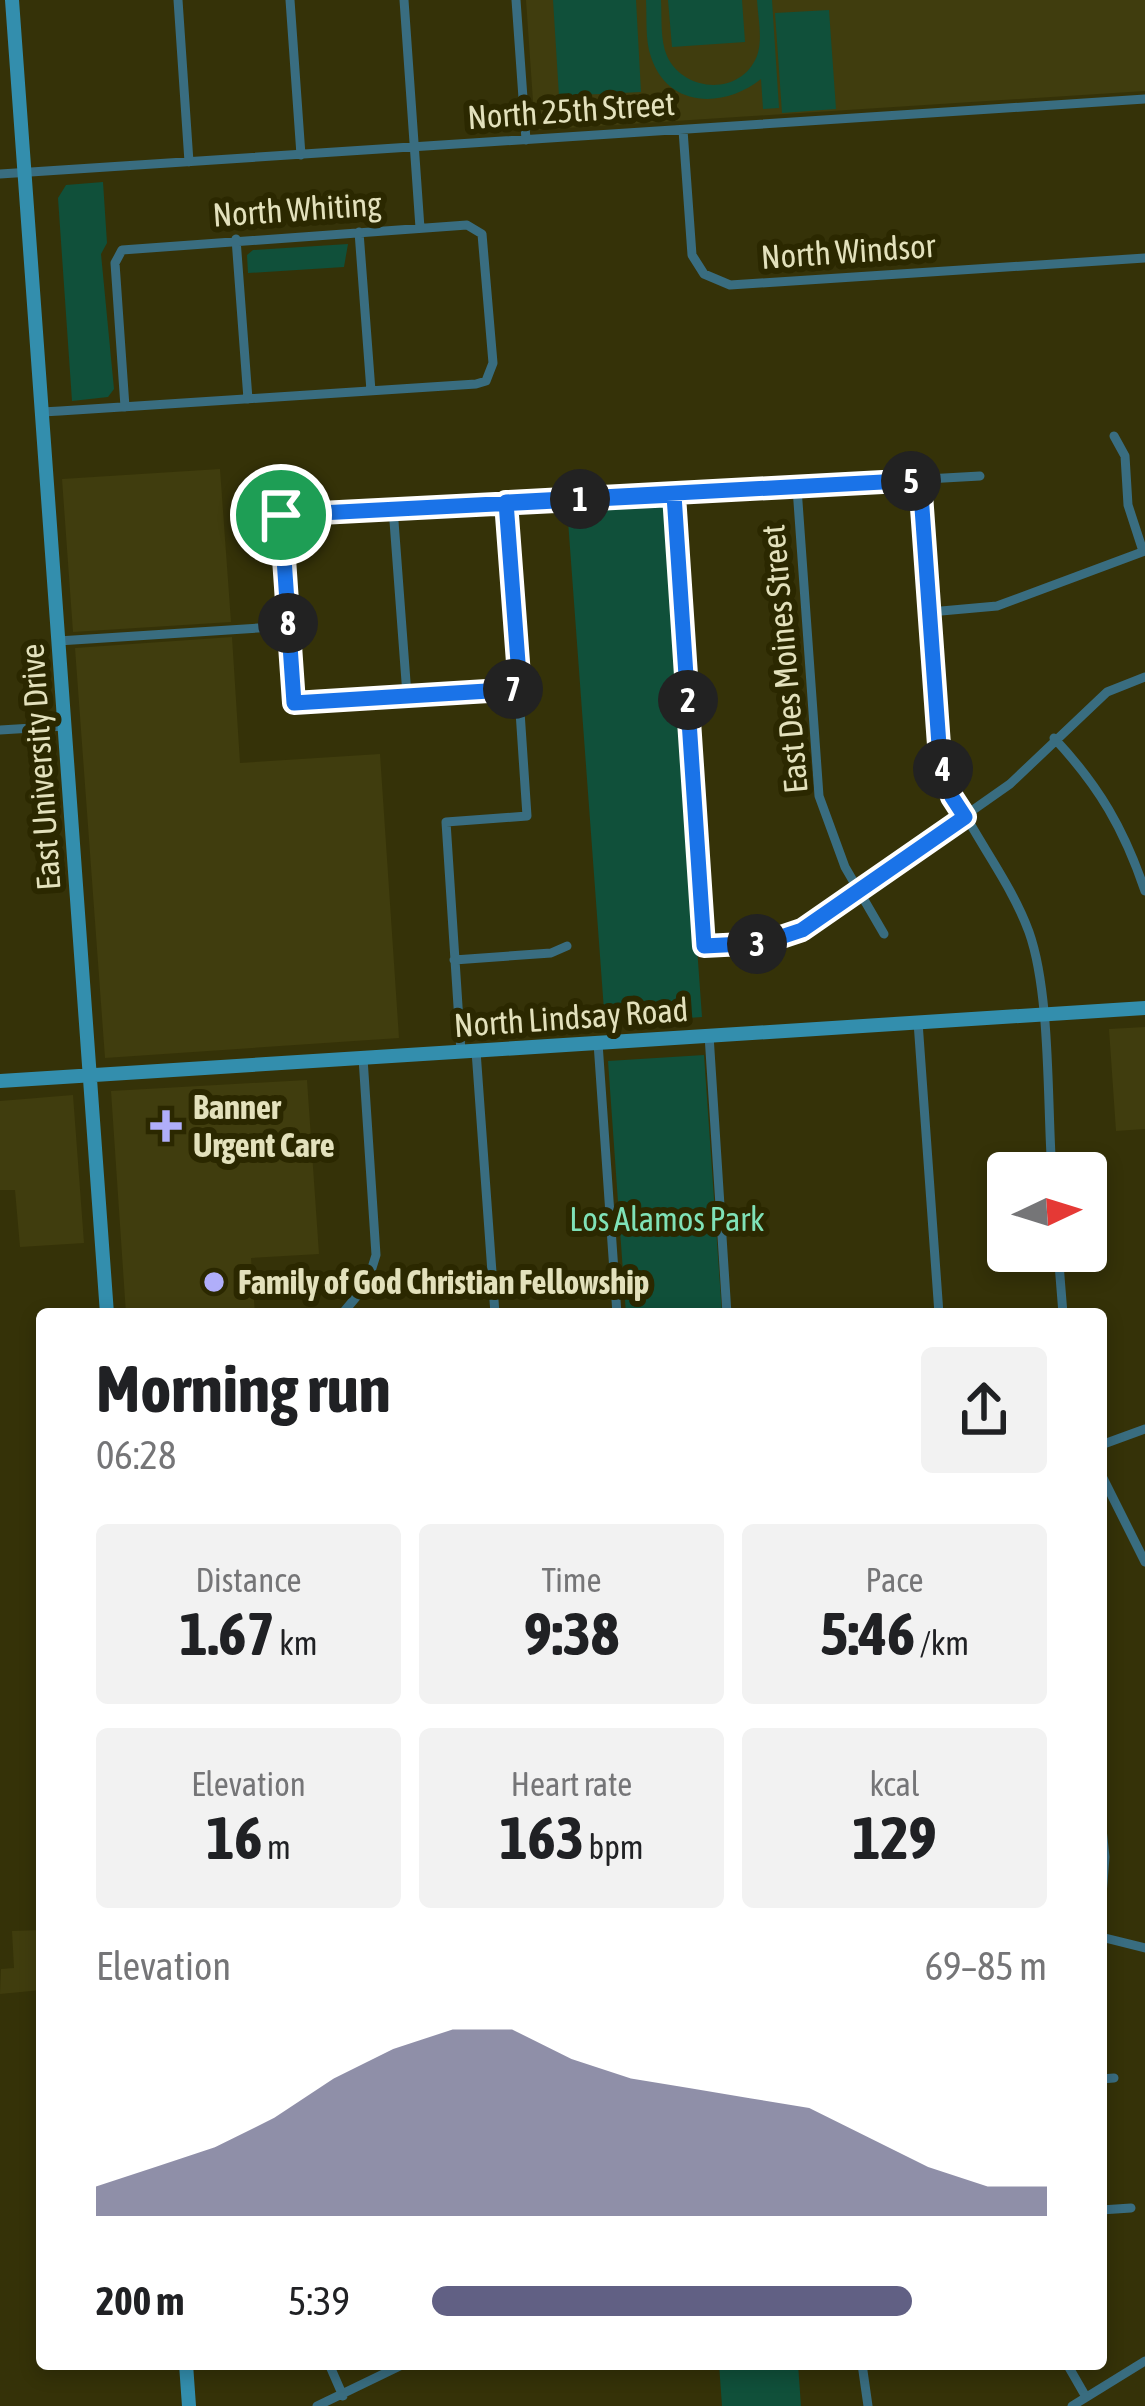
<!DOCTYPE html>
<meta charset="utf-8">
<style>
:root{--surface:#fff;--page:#f2f2f2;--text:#202124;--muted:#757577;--accent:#616084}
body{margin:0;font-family:"Asap Condensed",sans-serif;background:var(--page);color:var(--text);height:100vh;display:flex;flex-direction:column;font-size:45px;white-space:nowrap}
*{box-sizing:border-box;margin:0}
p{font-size:39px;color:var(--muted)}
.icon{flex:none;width:66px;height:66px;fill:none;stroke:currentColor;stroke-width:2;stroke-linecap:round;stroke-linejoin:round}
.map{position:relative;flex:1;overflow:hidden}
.details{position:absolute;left:36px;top:1308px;width:1071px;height:1062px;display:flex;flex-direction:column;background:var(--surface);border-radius:12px;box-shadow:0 6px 18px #0003}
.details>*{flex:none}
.needle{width:78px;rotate:86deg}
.buttons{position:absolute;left:987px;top:1152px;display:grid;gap:24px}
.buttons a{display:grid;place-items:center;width:120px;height:120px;border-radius:12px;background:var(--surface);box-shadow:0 6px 18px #0003;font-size:60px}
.pin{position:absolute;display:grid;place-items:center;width:102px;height:102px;color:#fff;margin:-51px;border:6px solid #fff;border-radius:50%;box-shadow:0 3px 12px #0007}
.km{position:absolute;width:60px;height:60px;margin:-30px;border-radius:50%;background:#222;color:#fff;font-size:33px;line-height:60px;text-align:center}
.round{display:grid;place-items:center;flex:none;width:126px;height:126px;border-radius:12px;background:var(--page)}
.summary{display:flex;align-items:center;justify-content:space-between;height:204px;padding:0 60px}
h1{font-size:66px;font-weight:700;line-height:90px}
.figures{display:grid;grid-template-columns:repeat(3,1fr);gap:18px;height:204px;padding:12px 60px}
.figures div{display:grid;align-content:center;border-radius:12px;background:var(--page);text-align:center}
.figures b{font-size:60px;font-weight:700}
.figures small{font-size:33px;font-weight:400}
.figures p{font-size:33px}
.chart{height:336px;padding:24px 60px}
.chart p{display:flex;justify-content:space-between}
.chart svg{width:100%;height:216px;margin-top:12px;fill:var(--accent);opacity:.7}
ul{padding:0 60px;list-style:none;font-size:39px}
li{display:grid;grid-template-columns:192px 144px 1fr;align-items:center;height:90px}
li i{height:30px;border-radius:15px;background:var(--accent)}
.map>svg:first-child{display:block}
.built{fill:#403d0e}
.green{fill:#10503a}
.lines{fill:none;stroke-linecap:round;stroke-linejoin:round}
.minor{stroke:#396d80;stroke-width:9}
.secondary{stroke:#338ead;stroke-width:14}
.route-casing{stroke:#fff;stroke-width:24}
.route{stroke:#1a73e8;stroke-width:15}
.poi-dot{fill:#b0aefa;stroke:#2b2800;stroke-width:4.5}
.labels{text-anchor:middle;stroke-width:12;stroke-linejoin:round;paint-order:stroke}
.street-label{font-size:33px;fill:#e3e1bc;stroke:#2b2800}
.poi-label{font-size:33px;font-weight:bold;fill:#e3e1bc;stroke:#2b2800;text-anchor:start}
.park-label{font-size:33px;fill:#7fe2b8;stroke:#2b2800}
</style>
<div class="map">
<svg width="1145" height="2406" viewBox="0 0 1145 2406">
<rect width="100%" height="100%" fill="#353208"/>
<path class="built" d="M526 0H1145V91L535 130Z
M220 469 231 622 73 632 62 479Z
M232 637 240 763 380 754 399 1038 105 1058 75 648Z
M1145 1027V1129L1116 1131 1109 1029Z
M307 1080 319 1254 251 1258 255 1314H126L111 1091Z
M73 1095 84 1243 20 1247 15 1190H0V1101Z
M42 1930V1990L0 1994 1 1969 14 1968 12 1931Z"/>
<path class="green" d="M553 0H636L641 92 559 96Z
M646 0H661C662 18 660 40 667 56 684 93 741 96 757 56 763 39 758 18 757 0H772L779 108 763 109 761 79C725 108 668 109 651 57 645 40 647 18 646 0Z
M668 0H742L745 42 672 47Z
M829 10 836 109 782 113 775 13Z
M103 182 107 243 101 254 114 389 108 397 72 401 58 198 66 185Z
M348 244 344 267 248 273 247 255 253 250Z
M665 500 702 1017 605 1024 567 507Z
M704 1055 722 1314H626L608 1061Z
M719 2364H798L801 2406H722Z"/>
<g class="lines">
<path class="minor" d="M178 0 189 162
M290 0 301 155
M404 0 420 228
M516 0 526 140
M683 130 692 255 704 274 730 285 1145 258
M0 174 1145 99
M359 232 371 391
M236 239 248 399
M42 412 60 411 476 384 486 381 493 363 482 234 467 225 122 250 115 263 125 407
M1114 436 1125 456 1128 505 1143 551
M920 480 940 759C960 822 1006 870 1029 932 1051 994 1047 1105 1052 1173
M797 488 819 796 845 867 884 934
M674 495 704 946 763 943 802 930 1010 784 1107 692 1145 677
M393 508 407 695
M930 612 997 606 1145 551
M58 641 289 626
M520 689 294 703 281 515 980 476
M0 730 65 726
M1054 738C1099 786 1124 829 1145 891
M454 960 551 953 567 946
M918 1022 939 1314
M709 1035 727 1314
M598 1043 617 1314
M476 1051 495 1314
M461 1052 446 822 527 816 506 502
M1058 1251 1063 1314
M342 1314 367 1284 376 1255 363 1058
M1101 1445 1145 1429
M1101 1474 1145 1562
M1101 1819 1105 1857 1101 1908
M1101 1937 1145 1948
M1101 2079 1114 2078
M1101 2210 1131 2208
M329 2364 343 2396
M862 2364 868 2406
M1067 2364 1086 2397
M317 2406 404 2364
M1072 2406 1145 2361"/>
<path class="secondary" d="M12 0 107 1314
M0 1081 1145 1008
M186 2364 189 2406"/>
</g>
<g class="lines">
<g class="route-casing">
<path id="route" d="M281 515 674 495 704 946 763 943 802 930 965 817 952 797 940 759 920 480 506 502 520 689 294 703 281 515"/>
</g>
<use href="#route" class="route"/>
</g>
<g class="poi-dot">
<path d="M160 1108h12v12h12v12h-12v12h-12v-12h-12v-12h12z"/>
<circle cx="214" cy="1282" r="12"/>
</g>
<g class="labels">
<g class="street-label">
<text transform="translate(571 110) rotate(-4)" y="12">North 25th Street</text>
<text transform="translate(297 209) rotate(-4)" y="12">North Whiting</text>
<text transform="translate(848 251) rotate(-4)" y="12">North Windsor</text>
<text transform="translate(784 659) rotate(-95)" y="12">East Des Moines Street</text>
<text transform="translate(40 767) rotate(-94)" y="12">East University Drive</text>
<text transform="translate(571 1017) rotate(-4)" y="12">North Lindsay Road</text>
</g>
<g class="poi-label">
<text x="193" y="1119">Banner<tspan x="193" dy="38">Urgent Care</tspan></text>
<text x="238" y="1294">Family of God Christian Fellowship</text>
</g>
<g class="park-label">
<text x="667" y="1231">Los Alamos Park</text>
</g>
</g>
</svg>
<div class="buttons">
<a><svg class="needle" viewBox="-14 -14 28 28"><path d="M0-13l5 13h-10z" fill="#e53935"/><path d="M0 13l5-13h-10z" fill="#757577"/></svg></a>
</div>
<div class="pin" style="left:281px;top:515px;background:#1e9e55"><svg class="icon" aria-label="arrive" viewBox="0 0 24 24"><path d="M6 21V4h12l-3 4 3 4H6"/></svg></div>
<b class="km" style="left:580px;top:499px">1</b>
<b class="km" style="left:688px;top:700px">2</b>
<b class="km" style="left:757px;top:944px">3</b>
<b class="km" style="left:943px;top:769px">4</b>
<b class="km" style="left:911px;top:481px">5</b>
<b class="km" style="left:513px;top:689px">7</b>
<b class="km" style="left:288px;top:623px">8</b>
<section class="details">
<div class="summary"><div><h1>Morning run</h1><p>06:28</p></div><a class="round"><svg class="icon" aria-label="share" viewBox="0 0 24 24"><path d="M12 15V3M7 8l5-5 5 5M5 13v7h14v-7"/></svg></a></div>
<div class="figures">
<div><p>Distance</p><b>1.67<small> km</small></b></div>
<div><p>Time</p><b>9:38</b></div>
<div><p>Pace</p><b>5:46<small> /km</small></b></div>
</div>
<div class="figures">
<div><p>Elevation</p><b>16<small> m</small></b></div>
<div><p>Heart rate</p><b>163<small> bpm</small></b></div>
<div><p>kcal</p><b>129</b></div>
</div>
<div class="chart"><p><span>Elevation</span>69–85 m</p>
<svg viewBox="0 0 160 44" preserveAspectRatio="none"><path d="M0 44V38L10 34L20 30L30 24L40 16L50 10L60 6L70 6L80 12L90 16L100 18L110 20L120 22L130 28L140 34L150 38L160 38V44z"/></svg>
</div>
<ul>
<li><b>200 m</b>5:39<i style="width:78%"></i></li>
</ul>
</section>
</div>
